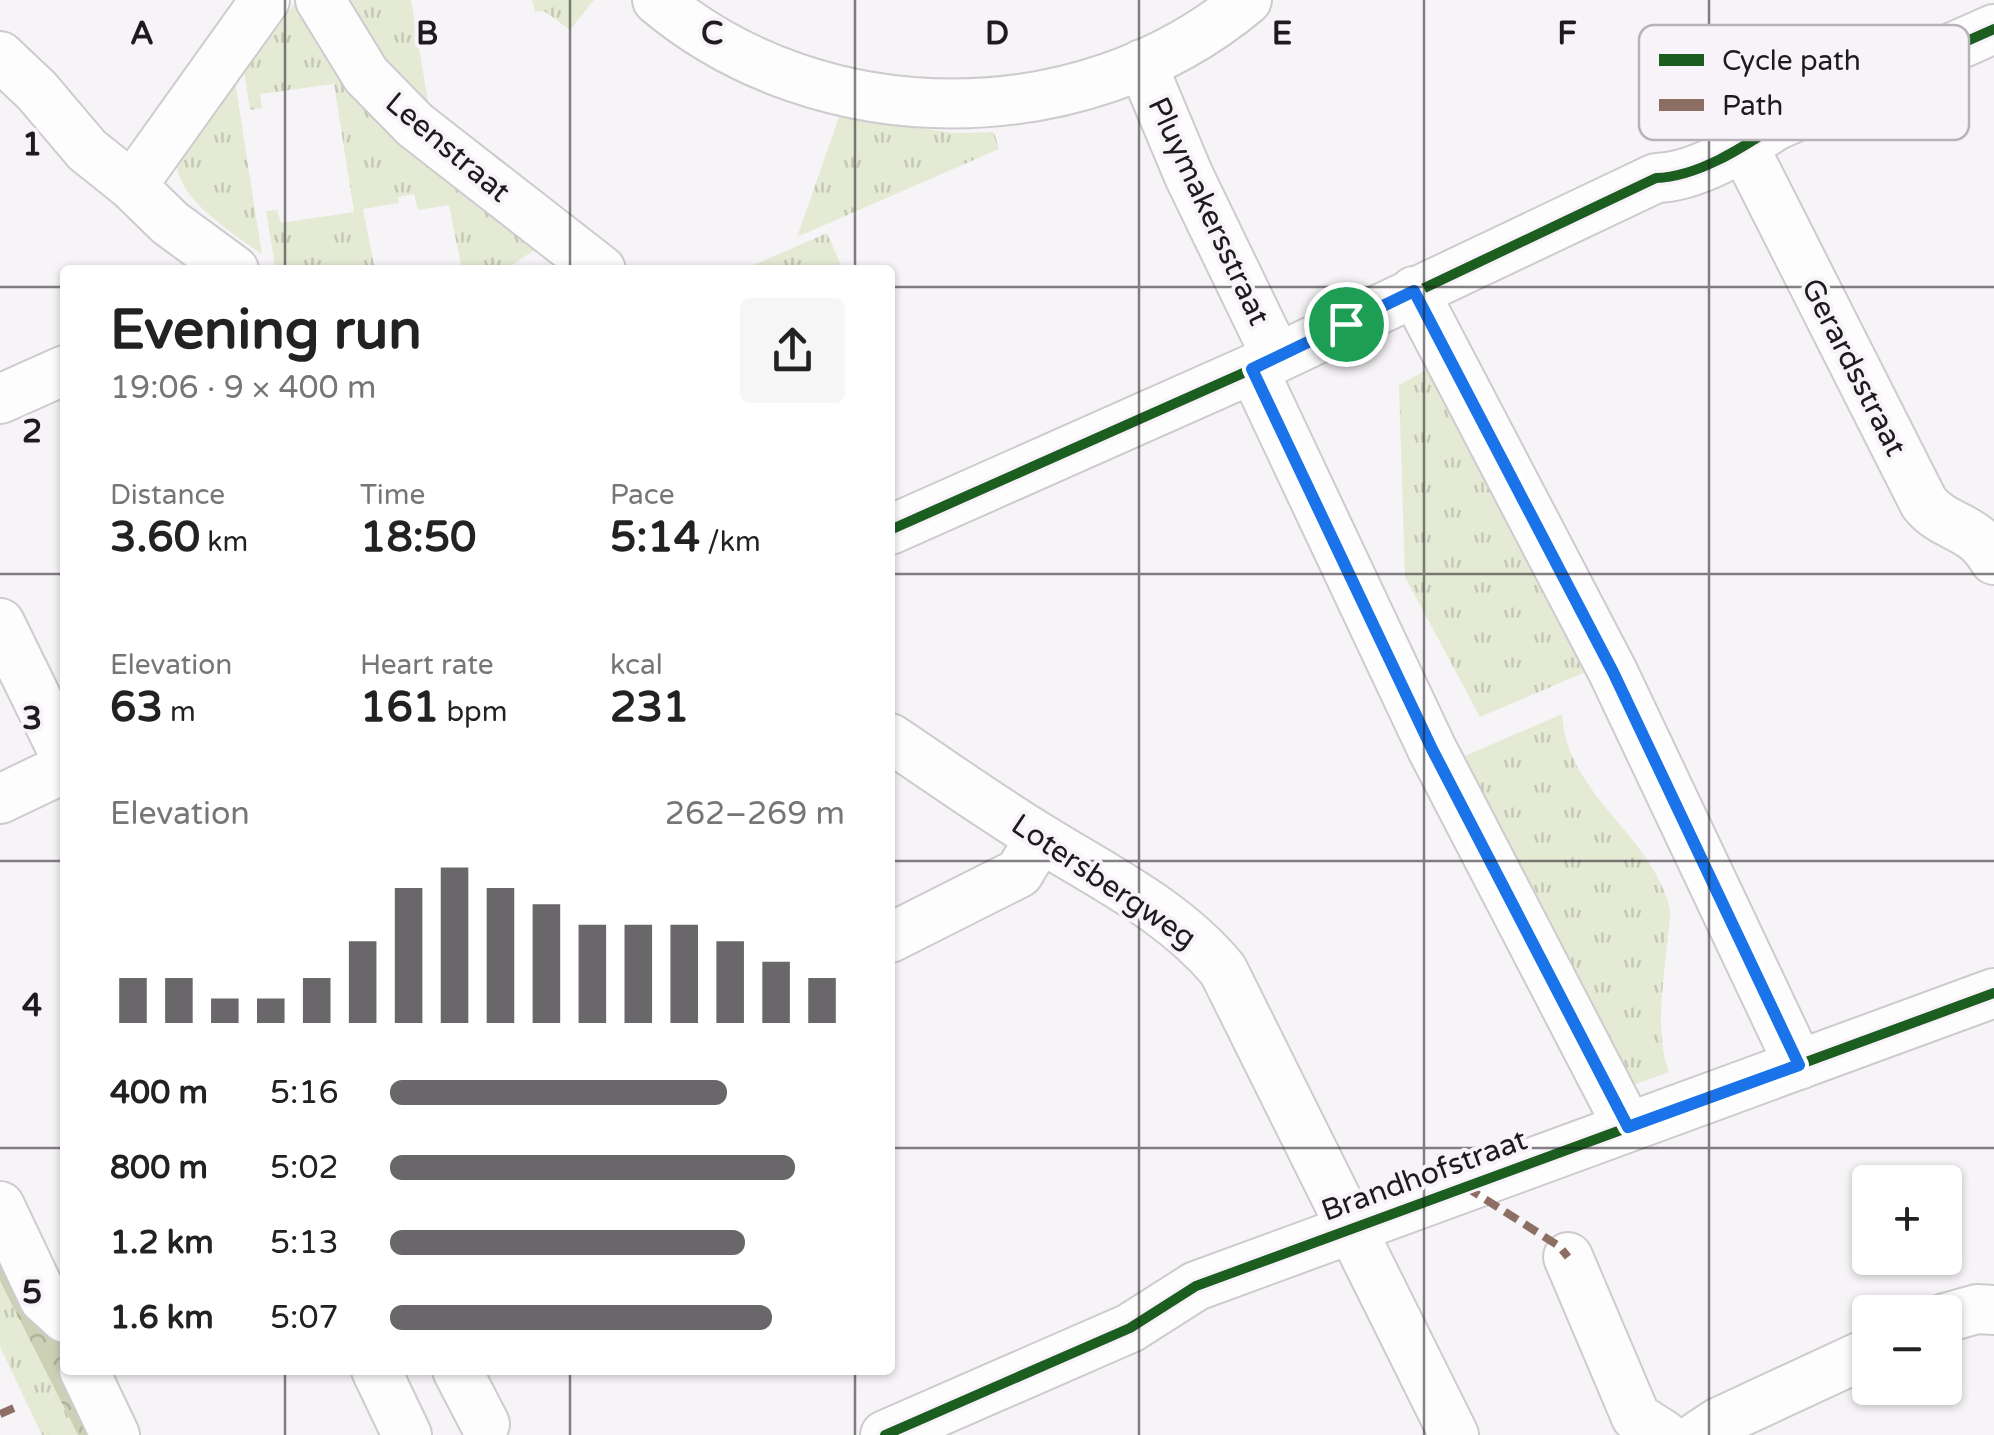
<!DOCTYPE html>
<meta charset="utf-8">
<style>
:root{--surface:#fff;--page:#f6f6f6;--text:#222;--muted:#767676;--accent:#69676a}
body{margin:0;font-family:"Varela Round",sans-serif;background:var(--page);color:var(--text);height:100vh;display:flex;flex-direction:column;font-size:38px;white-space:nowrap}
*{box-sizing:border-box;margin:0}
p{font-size:32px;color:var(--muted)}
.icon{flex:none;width:55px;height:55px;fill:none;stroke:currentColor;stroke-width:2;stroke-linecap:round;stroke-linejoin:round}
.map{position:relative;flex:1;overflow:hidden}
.details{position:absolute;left:60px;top:265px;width:835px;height:1110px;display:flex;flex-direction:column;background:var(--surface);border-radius:10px;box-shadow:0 2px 8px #0004}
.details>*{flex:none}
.buttons{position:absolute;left:1852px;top:1165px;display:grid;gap:20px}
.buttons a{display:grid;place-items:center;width:110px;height:110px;border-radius:10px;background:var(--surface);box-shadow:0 2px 8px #0004;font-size:50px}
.pin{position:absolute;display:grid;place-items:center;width:85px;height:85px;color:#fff;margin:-42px;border:5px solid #fff;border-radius:50%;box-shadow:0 2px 10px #0007}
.round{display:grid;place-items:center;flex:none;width:105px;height:105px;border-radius:10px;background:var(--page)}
.summary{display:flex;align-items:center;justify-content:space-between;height:170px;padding:0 50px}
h1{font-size:55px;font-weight:700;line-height:75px}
.stats{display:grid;grid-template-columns:repeat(3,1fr);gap:15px;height:170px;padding:10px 50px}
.stats div{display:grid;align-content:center}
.stats b{font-size:42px;font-weight:700}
.stats small{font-size:28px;font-weight:400}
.stats p{font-size:28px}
.chart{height:280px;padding:20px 50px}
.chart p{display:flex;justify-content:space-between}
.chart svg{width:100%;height:180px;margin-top:10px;stroke:var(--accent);stroke-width:6}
ul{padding:0 50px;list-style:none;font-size:32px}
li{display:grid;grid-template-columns:160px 120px 1fr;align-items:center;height:75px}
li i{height:25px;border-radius:12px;background:var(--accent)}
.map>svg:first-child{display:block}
.grass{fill:url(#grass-tufts)}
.forest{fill:url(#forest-crowns)}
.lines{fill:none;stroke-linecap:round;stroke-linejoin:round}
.minor-casing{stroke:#cecbce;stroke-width:52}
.minor{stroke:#fefdfe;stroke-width:48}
.quiet{stroke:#8d6e63;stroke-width:8;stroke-dasharray:15 8;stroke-linecap:butt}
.cycleway-casing{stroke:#f8f3f9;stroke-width:16}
.cycleway{stroke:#1b5e20;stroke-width:10}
.route-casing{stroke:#fff;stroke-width:20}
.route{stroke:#1a73e8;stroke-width:12}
.grid{fill:none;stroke:#1d1b1d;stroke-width:2.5;stroke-opacity:0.55}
.labels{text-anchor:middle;stroke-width:8;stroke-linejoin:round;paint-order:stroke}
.street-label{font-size:30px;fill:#1d1b1d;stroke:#f8f3f9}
.key{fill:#f8f3f9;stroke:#b6b2b7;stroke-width:2.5}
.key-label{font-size:28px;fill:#1d1b1d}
.grid-label{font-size:32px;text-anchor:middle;font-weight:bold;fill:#1d1b1d;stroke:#f8f3f9;stroke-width:8;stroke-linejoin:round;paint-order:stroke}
</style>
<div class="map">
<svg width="1994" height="1435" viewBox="0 0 1994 1435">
<defs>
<pattern id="grass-tufts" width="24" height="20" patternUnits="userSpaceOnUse" patternTransform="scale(2.5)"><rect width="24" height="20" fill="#e5ead5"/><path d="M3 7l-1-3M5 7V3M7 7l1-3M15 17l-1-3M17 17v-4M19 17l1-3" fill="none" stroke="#c4c8b6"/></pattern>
<pattern id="forest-crowns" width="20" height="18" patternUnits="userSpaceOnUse" patternTransform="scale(2.5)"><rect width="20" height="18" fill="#ccd1b5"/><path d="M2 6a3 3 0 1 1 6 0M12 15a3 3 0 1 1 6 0" fill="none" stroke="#afb39b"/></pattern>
</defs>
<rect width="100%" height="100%" fill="#f7f4f8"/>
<path class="grass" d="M297 0 549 240 505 270H462L449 205 418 210 414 194 398 197 399 203 363 209 375 270H281L275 266 266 211 277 210 281 223 354 212 334 84 260 94 262 108 250 110 244 70Z
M332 0H411L429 107 444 117 425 121Z
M532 0H594L570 30 544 11 535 12Z
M235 81 262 255C235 234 177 200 177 163Z
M839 117 954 133 994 132 999 149 797 237Z
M827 233 843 270H742Z
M1443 361 1595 668 1480 717 1405 577 1399 385Z
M1562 714C1567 795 1648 831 1669 905 1672 915 1668 931 1667 943 1664 983 1654 1033 1669 1072L1628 1087 1453 761Z
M0 1281 78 1435H42L0 1347Z"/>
<path class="forest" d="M0 1232 65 1328V1370L104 1435H78L0 1281Z"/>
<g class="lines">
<g class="minor-casing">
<path id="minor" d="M320 0 366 75 415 125 601 270
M657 0C821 138 1083 138 1247 0
M0 56 37 91 87 150 132 186 170 223 234 270
M1142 64 1189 176 1277 358
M1744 147 1924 503C1946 530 1973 523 1994 560
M132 186 265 0
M1414 291 1613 672 1799 1065
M1253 369 1432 749 1628 1127
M0 399 65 370
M890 530 1277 358 1656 178C1697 177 1742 148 1775 126L1994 29
M0 623 65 756
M890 738C941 772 991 808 1044 840 1107 879 1175 912 1223 970L1454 1435
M0 799 65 768
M890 938 1019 873 1040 838
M0 1206 44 1299 65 1318
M1568 1257 1636 1417 1664 1435
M1945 1318 1977 1309 1994 1310
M84 1370 115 1435
M376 1370 407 1435
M457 1370 485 1424
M885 1435 1130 1328 1196 1286 1994 993
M1699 1435 1719 1422 1870 1352"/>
</g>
<use href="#minor" class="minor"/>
<path class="quiet" d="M1466 1187 1559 1246 1568 1257
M0 1414 14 1408"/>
<g class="cycleway-casing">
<path id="cycleway" d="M890 530 1277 358 1656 178C1697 177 1742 148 1775 126L1994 29
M885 1435 1130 1328 1196 1286 1994 993"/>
</g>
<use href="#cycleway" class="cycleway"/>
</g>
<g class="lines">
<g class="route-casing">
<path id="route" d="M1414 291 1613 672 1799 1065 1628 1127 1432 749 1252 369Z"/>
</g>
<use href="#route" class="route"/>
</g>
<path class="grid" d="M285 0V270M570 0V270M855 0V270M1139 0V1435M1424 0V1435M1709 0V1435M0 287H65M890 287H1994M0 574H65M890 574H1994M0 861H65M890 861H1994M0 1148H65M890 1148H1994M285 1370V1435M570 1370V1435M855 1370V1435"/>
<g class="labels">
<g class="street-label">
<text transform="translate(448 147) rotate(40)" y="10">Leenstraat</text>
<text transform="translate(1209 211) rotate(65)" y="10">Pluymakersstraat</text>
<text transform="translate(1854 367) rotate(63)" y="10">Gerardsstraat</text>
<text transform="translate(1104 881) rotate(34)" y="10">Lotersbergweg</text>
<text transform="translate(1424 1175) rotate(-20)" y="10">Brandhofstraat</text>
</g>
</g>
<rect x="1639" y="25" width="330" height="115" rx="15" class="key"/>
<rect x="1659" y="54" width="45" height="12" fill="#1b5e20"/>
<rect x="1659" y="99" width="45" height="12" fill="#8d6e63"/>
<g class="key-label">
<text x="1722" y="70">Cycle path</text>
<text x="1722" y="115">Path</text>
</g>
<g class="grid-label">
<text x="142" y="44">A</text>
<text x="427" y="44">B</text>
<text x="712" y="44">C</text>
<text x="997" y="44">D</text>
<text x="1282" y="44">E</text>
<text x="1567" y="44">F</text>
<text x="32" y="155">1</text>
<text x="32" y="442">2</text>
<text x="32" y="729">3</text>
<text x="32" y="1016">4</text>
<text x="32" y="1303">5</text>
</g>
</svg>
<div class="buttons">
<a>+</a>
<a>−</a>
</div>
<div class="pin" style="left:1346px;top:324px;background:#1e9e55"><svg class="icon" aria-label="arrive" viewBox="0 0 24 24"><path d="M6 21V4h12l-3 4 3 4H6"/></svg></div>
<section class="details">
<div class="summary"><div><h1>Evening run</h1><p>19:06 · 9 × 400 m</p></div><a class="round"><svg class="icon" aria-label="share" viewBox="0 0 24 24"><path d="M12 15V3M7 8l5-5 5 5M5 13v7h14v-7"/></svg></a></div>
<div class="stats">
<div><p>Distance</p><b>3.60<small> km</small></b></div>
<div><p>Time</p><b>18:50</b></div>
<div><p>Pace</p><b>5:14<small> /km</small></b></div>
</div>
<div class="stats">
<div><p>Elevation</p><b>63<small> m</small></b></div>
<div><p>Heart rate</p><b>161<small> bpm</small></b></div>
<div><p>kcal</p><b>231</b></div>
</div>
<div class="chart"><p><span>Elevation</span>262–269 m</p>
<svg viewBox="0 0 160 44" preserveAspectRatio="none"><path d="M5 44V33M15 44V33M25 44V38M35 44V38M45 44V33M55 44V24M65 44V11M75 44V6M85 44V11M95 44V15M105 44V20M115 44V20M125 44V20M135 44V24M145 44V29M155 44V33"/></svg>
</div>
<ul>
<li><b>400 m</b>5:16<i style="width:74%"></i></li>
<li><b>800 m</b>5:02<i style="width:89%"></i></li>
<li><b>1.2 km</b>5:13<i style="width:78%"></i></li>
<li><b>1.6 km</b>5:07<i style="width:84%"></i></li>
</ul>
</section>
</div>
